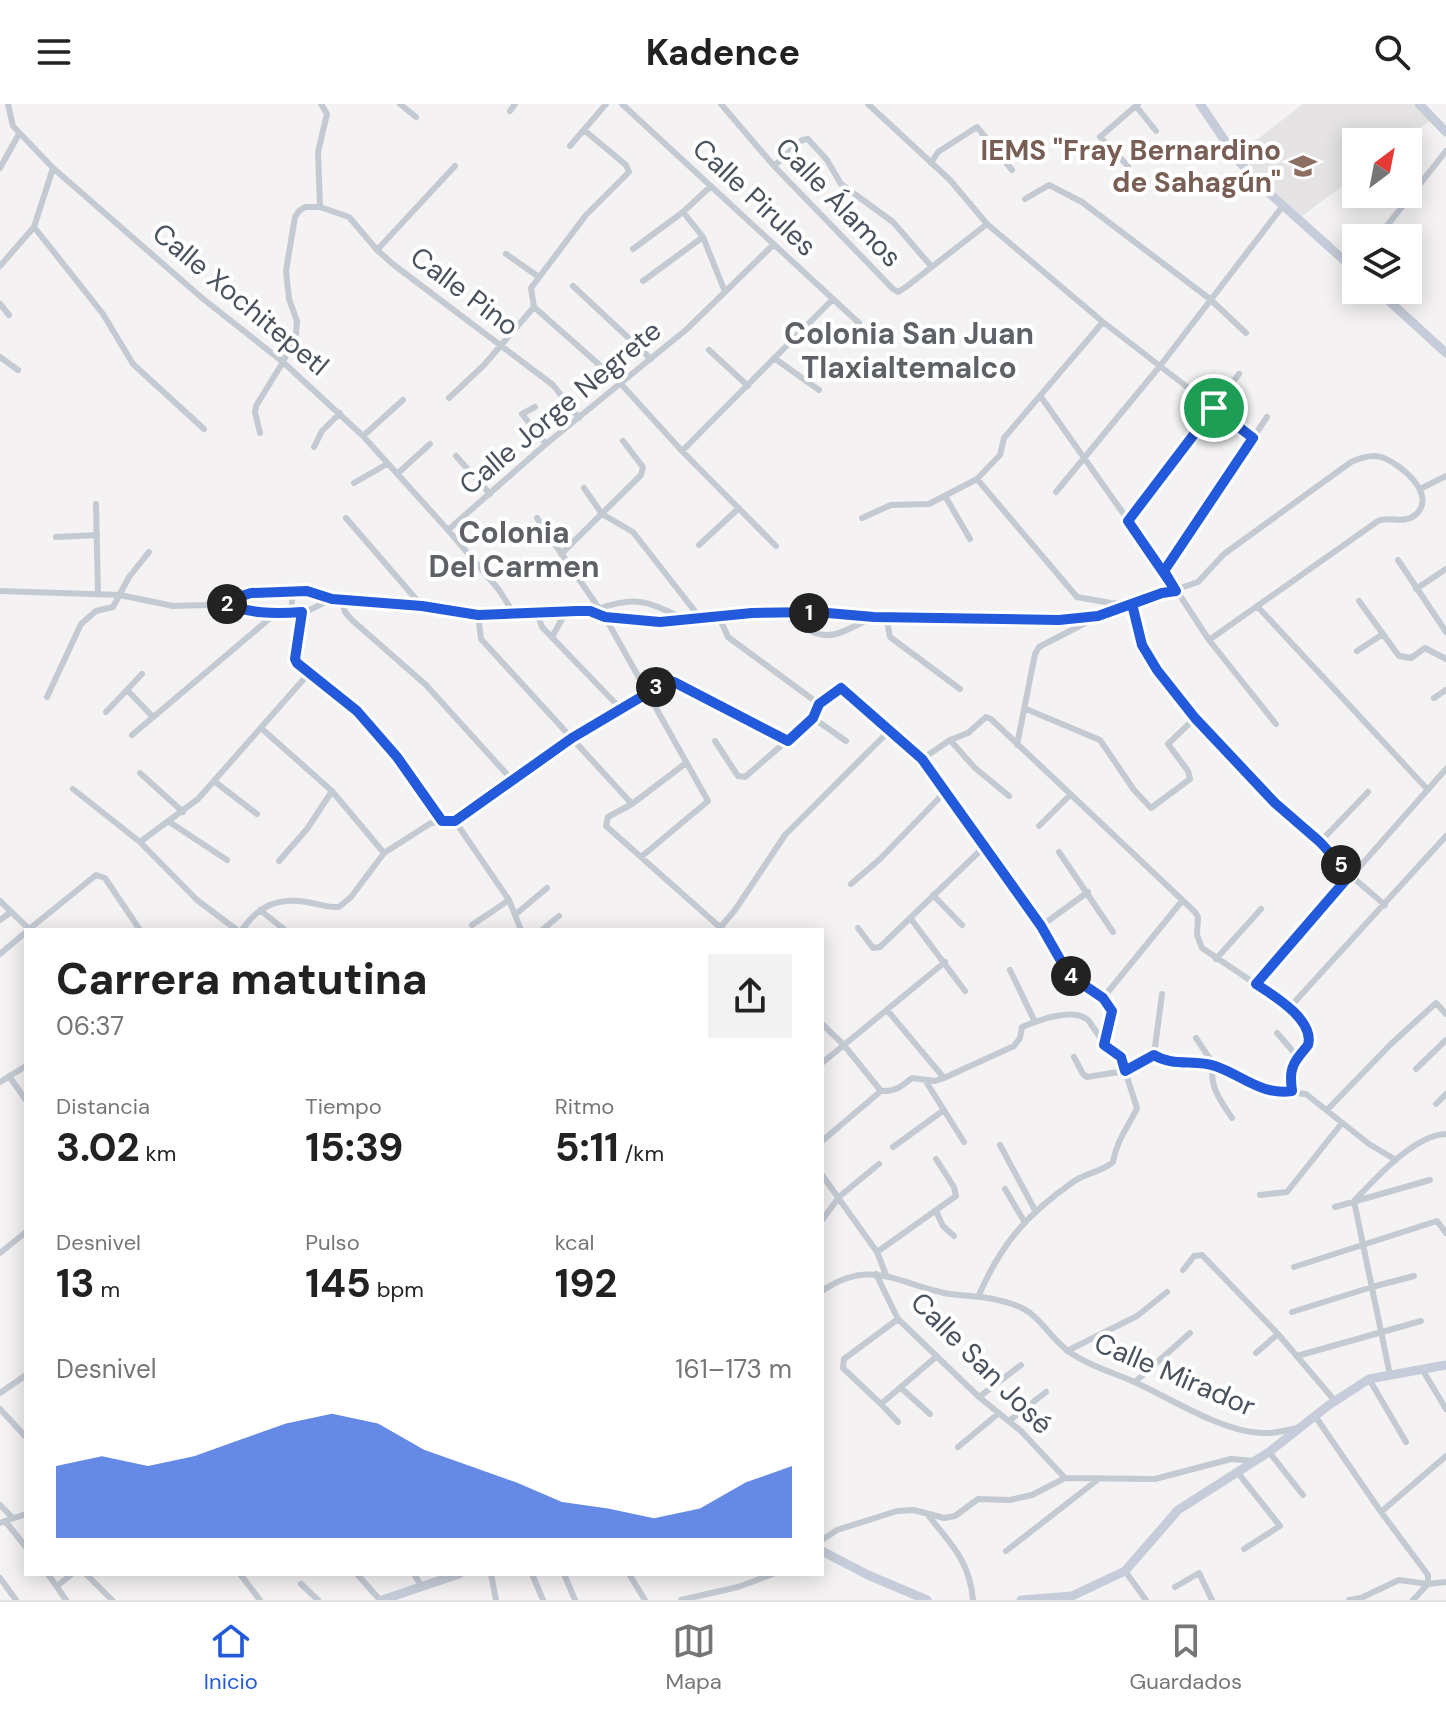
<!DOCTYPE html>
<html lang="es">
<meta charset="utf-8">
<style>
:root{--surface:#fff;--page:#f2f2f2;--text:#222;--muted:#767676;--line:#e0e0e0;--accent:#235adc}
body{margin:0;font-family:"DM Sans",sans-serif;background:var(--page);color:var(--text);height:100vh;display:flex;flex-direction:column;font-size:30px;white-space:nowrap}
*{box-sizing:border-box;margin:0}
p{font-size:26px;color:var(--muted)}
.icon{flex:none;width:44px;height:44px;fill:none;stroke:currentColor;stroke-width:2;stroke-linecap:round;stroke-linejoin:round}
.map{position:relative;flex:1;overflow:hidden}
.panel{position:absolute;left:24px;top:824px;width:800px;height:648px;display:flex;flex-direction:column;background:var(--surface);border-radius:0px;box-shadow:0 4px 20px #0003}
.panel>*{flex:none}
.needle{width:52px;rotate:32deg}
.buttons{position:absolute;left:1342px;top:24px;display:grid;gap:16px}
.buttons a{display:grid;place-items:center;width:80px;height:80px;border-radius:0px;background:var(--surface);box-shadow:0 4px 20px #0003;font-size:40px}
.pin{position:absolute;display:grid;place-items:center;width:68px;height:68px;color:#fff;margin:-34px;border:4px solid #fff;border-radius:50%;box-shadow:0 2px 8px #0007}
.km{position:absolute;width:40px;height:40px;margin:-20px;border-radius:50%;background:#222;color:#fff;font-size:22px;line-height:40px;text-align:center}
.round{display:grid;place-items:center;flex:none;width:84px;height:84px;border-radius:0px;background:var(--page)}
.headline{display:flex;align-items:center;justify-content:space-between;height:136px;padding:0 32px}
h1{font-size:44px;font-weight:700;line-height:60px}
.stats{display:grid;grid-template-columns:repeat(3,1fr);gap:12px;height:136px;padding:8px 32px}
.stats div{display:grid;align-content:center}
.stats b{font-size:40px;font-weight:700}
.stats small{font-size:22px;font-weight:400}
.stats p{font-size:22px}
.chart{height:224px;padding:16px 32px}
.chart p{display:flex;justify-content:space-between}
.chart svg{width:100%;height:144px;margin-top:8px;fill:var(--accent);opacity:.7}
header{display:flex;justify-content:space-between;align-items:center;height:104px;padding:0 32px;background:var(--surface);font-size:36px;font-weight:700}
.menu{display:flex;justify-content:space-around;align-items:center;height:112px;border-top:2px solid var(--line);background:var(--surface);font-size:22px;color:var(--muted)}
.menu a{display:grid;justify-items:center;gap:4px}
.menu .selected{color:var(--accent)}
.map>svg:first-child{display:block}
.education{fill:#e5e3e3}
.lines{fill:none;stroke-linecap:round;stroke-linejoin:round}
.street{stroke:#c3cad2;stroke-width:6}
.secondary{stroke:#c6ccd9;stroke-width:9}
.route-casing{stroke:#fff;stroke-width:16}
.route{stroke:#235adc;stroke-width:10}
.labels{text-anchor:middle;stroke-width:8;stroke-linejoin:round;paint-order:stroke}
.education-label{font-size:28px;font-weight:bold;fill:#785e54;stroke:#fff;text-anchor:end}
.street-label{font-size:28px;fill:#4a525e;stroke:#fff}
.neighbourhood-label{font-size:30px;font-weight:bold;fill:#5e6166;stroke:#fff}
</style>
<header><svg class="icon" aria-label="menu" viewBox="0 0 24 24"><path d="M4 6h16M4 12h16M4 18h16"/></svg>Kadence<svg class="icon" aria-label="search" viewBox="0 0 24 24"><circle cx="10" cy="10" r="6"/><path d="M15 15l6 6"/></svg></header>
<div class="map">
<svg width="1446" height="1496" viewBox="0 0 1446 1496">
<rect width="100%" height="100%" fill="#f4f2f2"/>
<path class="education" d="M1303 0H1418L1432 15 1402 38H1356V72L1302 112 1261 75 1242 52 1251 44 1250 41Z"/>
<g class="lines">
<path class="street" d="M8 0 13 22 53 64 202 194 283 258 363 332 448 426 499 486 513 508
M400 0 416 13
M622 0 859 219
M721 0 774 62 893 185 898 188 906 183 987 120
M868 0 950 76 987 120 1103 218 1253 334
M1136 2 1156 27
M510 7 515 0
M570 42 606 0
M931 59 938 48 977 23 1012 66
M774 62 802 36 808 35 827 56 841 80 893 118 931 162
M1128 62 1100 33 1138 0
M0 64 19 30
M1025 95 1049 81 1082 98 1210 195 1246 229
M320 103 318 48 327 10 321 0
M683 108 703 133 725 188
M34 123 103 210 133 260 204 325
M1382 128 1446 47
M633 145 683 108 711 82
M377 146 455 62
M506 150 539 173
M0 162 34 123 53 64
M643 177 703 133
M573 182 651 255
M0 200 9 211
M534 203 621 280 682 347 776 442
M534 203 531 184 586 111 629 68 626 61 584 26
M709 246 748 282
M0 253 18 266
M774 254 819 286
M1041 293 1164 467 1209 536 1276 620
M449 294 484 261 534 203
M535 303 522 310 546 340
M260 329 255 308 256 302 283 258 296 231 297 217 289 195 286 167 295 113 299 107 305 103H320L349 113 377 146 394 161 553 281 579 314
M363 332 403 296
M314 343 322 327 340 309
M682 347 832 196
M456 352 490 390
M397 370 430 340
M977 375 1077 493 1111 499 1132 500 1142 541 1157 566 1195 614 1275 699 1320 738 1350 771 1385 801
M354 379 387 360
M584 384 602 410
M1420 385 1446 372
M1056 388 1160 262 1282 103
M945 392 970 435
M96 400 98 490
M602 410 633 428 701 515
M346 414 422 502
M537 414 605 513 708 697 641 753
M862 414 891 401 929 400 977 375 1000 351 1004 334 1103 218
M1128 417 1239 270
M448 426 546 340 687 225 774 140
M56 433 97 431
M699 441 739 404
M561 450 641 371 643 363 623 337
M1398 456 1446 528
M1164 467 1267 313
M1416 485 1446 465
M0 487 120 491 173 502 205 501 251 489 307 487 332 495 422 502 478 511 577 507H590L605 513 660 518 752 509 816 508 874 513 1059 516 1098 512 1198 478 1224 450 1351 358C1360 354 1371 350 1381 353 1400 359 1440 392 1414 412 1403 420 1390 412 1378 417L1209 536
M341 495 345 508 352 516 426 581 513 677
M1359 497 1399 552 1411 554 1425 544 1446 555
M223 498C244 509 280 515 304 508 313 505 323 499 332 495
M1257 502 1428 686
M598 505C638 491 648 498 685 515
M536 507 542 523 620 604
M302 508 296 546 297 559 344 593 357 607 397 653 442 717
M291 509 293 486
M785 510C824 540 830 535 871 514
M478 511 481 535 632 700
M886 512 890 533 960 585
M719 513 728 533 819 600
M552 533 567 506
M1357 547 1383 530
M127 586 153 613
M47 593 81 520 96 507 113 503 129 473 149 448
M1434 594 1446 586
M1026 605 1100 636 1134 686 1151 704 1190 675 1188 667 1168 640 1195 614
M106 608 142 570
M813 614 846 637
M261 624 332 687 384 749
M132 631 275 510
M950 636 975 664 1009 692
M715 637 738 672 745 673 813 614 819 600 836 585 845 586 922 655 1041 822 1069 871 1103 894 1112 907 1104 940
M1017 641 1035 550 1039 543 1095 514
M922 655 950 636 968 629 986 613 991 615 1195 808 1198 813 1197 831 1202 844 1290 903C1330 951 1286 940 1292 987
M686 659 632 700 608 713 606 722 722 825
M140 669 183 708
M214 677 257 710
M73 685 140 738 197 796 237 826
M168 717 227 756
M455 717 509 796 521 826
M1039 722 1070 691
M140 738 198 695 310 568
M1320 738 1368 688
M1059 748 1113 828
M279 757 307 725 332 687
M851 780 880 755 944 689
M933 791 962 821
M0 797 29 825
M260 806 285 826
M516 810 547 784
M911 815 965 887
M0 816 11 808
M472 821 509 796
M1041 822 1088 788
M858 824 873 844 880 843 984 743
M28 826 96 771 105 774 140 826
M242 826C258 802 278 793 307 798 318 800 328 804 339 803L351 793 384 749 431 719 455 717 572 634 668 577 674 578 788 637
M542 826 559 812
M718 826 735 806 785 731 889 627
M0 850 26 828
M1216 855 1261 805
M1010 866 1035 918
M1256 880 1446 665
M1103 894 1182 797
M1290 903 1446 732
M887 906 944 974
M822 920 843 940 881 987
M1277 929 1298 953
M1196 934 1214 961C1207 980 1222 999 1232 1014
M1154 951 1162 890
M822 959 945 858
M1416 965 1446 936
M9 972 26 996
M925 976 964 1038
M0 978 26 962
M1436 1000 1446 990
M1327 1006 1391 940 1436 899 1446 910
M822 1037 881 987C895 988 901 983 912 974L935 977 944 974 1014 942 1020 934 1022 923C1039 916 1073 903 1088 916L1109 946 1121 953 1125 967 1154 951 1165 957 1214 961 1266 986 1306 990 1369 1040 1396 1056
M1000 1041 1036 1108
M893 1043 944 1006
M822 1071 877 1148 886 1171
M1005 1085 1024 1117
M1260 1091 1287 1088 1342 1019
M1354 1097 1390 1271
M1354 1097C1375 1075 1414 1031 1446 1030
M1335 1103 1430 1076
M936 1107 943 1122 954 1132
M822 1116 840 1092 879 1060
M877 1148 956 1092 954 1083 936 1055
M0 1149 26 1128
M1294 1163 1437 1117 1446 1129
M1183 1166 1194 1152 1202 1151 1278 1230 1335 1297
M876 1170 898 1215 979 1293 1021 1327 1065 1374
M822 1187C872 1152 901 1182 950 1190 975 1193 999 1193 1022 1204 1042 1214 1052 1237 1071 1249 1089 1262 1112 1268 1132 1277 1169 1293 1221 1328 1262 1329 1274 1330 1287 1326 1298 1324
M978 1193C1001 1140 1026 1111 1073 1078 1085 1069 1102 1068 1113 1058 1117 1035 1128 1024 1137 1004L1125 967 1087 973 1083 970 1074 953
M1292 1208 1372 1183 1414 1172
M898 1215 844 1255 843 1264 881 1300 937 1252
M1067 1247 1137 1212 1167 1188
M1256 1249 1278 1230
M1297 1252 1421 1217
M1422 1265 1446 1305
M1369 1275 1406 1338
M1135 1278 1190 1229
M901 1284 930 1310
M0 1289 26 1271
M979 1293 1021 1261
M881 1300 898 1318
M0 1305 26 1333
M1315 1312 1381 1408 1428 1471V1480
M1009 1317 1046 1288
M958 1343 999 1309
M1269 1348 1303 1391
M1238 1369 1280 1422 1244 1445
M0 1401 13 1414
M1381 1408 1446 1352
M927 1410C950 1439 970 1457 973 1496
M5 1417 26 1443
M0 1419 26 1410
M822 1436 837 1426 897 1407 914 1406 944 1414 955 1412 978 1395 1010 1396 1032 1391 1065 1374 1155 1375 1231 1355 1255 1357
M1006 1447 1096 1377
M1125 1467 1146 1496
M48 1470 66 1496
M86 1470 112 1496
M240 1470 260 1496
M357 1470 380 1496
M414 1470 422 1483
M491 1470 496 1496
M532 1470 543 1496
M564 1470 575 1496
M629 1470 645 1496
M0 1474 16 1496
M301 1480 318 1496
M57 1482 72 1470
M1175 1483 1199 1469 1212 1496
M681 1496 738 1483 773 1470
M1349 1496 1361 1494 1399 1476 1428 1480 1446 1478
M1413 1496 1428 1480"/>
<path class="secondary" d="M1200 0 1238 56 1258 79 1356 167
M1419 0 1446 28
M1377 186 1446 249
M822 1447 868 1471 927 1496
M382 1496 459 1470
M1021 1496 1072 1492 1125 1467 1178 1406 1269 1348 1329 1301 1369 1275 1446 1261"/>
</g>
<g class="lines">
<g class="route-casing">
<path id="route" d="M1214 304 1128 417 1176 487 1162 489 1098 512 1059 516 874 513 816 508 752 509 660 518 605 513 590 507H577L478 511 422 502 332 495 307 487 251 489 223 498C247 510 275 510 302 508L295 555 297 559 357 607 397 653 442 717H455L572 634 668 577 674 578 788 637 813 614 819 600 841 584 922 655 1041 822 1069 871 1103 894 1112 907 1104 941 1121 953 1125 967 1154 951C1173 963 1195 955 1215 962 1242 971 1262 992 1292 987 1290 972 1290 963 1300 951 1302 948 1306 944 1308 941 1315 916 1273 891 1256 880L1350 771 1320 738 1275 699 1195 614 1157 566 1142 541 1132 500 1162 489 1176 487 1164 467 1253 334 1214 304"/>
</g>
<use href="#route" class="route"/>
</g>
<defs>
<g id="school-bare" transform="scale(2.16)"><path d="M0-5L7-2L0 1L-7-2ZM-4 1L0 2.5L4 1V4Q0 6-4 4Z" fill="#8d6e63" stroke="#fff" stroke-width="2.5" paint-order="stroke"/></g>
</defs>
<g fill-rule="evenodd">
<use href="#school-bare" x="1303" y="62"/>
</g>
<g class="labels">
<g class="education-label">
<text x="1281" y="56">IEMS "Fray Bernardino<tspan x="1281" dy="32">de Sahagún"</tspan></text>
</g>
<g class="street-label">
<text transform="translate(755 93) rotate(43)" y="10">Calle Pirules</text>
<text transform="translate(839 98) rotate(46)" y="10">Calle Álamos</text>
<text transform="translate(465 187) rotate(37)" y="10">Calle Pino</text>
<text transform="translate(241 195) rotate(40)" y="10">Calle Xochitepetl</text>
<text transform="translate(560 303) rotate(-40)" y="10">Calle Jorge Negrete</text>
<text transform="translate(982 1259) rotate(45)" y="10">Calle San José</text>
<text transform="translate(1175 1270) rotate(23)" y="10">Calle Mirador</text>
</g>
<g class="neighbourhood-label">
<text x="909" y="240">Colonia San Juan<tspan x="909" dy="34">Tlaxialtemalco</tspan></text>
<text x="514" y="439">Colonia<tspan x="514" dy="34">Del Carmen</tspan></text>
</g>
</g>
</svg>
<div class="buttons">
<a><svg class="needle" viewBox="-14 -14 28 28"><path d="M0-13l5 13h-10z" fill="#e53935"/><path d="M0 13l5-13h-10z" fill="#767676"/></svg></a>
<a><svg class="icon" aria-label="layers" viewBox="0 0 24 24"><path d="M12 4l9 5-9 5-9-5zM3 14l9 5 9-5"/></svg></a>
</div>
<div class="pin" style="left:1214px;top:304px;background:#1e9e55"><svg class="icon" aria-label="arrive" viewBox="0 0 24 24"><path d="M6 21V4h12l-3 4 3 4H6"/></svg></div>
<b class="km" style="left:809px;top:509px">1</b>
<b class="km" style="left:227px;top:500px">2</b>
<b class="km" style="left:656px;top:583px">3</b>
<b class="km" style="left:1071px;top:872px">4</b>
<b class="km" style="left:1341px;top:761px">5</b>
<section class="panel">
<div class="headline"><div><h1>Carrera matutina</h1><p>06:37</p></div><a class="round"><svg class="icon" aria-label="share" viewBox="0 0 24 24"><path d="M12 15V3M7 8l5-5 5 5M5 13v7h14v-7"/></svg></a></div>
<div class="stats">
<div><p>Distancia</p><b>3.02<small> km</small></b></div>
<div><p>Tiempo</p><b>15:39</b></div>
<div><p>Ritmo</p><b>5:11<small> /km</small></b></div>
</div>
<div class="stats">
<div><p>Desnivel</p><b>13<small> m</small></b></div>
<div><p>Pulso</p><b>145<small> bpm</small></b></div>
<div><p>kcal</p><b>192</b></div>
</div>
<div class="chart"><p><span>Desnivel</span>161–173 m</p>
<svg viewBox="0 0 160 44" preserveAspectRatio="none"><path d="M0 44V22L10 19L20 22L30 19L40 14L50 9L60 6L70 9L80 17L90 22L100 27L110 33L120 35L130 38L140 35L150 27L160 22V44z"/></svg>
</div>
</section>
</div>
<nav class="menu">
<a class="selected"><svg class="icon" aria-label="home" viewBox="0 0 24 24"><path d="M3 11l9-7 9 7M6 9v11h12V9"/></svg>Inicio</a>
<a><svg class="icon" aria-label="map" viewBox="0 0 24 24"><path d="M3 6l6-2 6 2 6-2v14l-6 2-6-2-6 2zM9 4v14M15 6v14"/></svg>Mapa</a>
<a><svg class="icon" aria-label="saved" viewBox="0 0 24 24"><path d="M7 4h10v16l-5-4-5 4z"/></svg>Guardados</a>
</nav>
